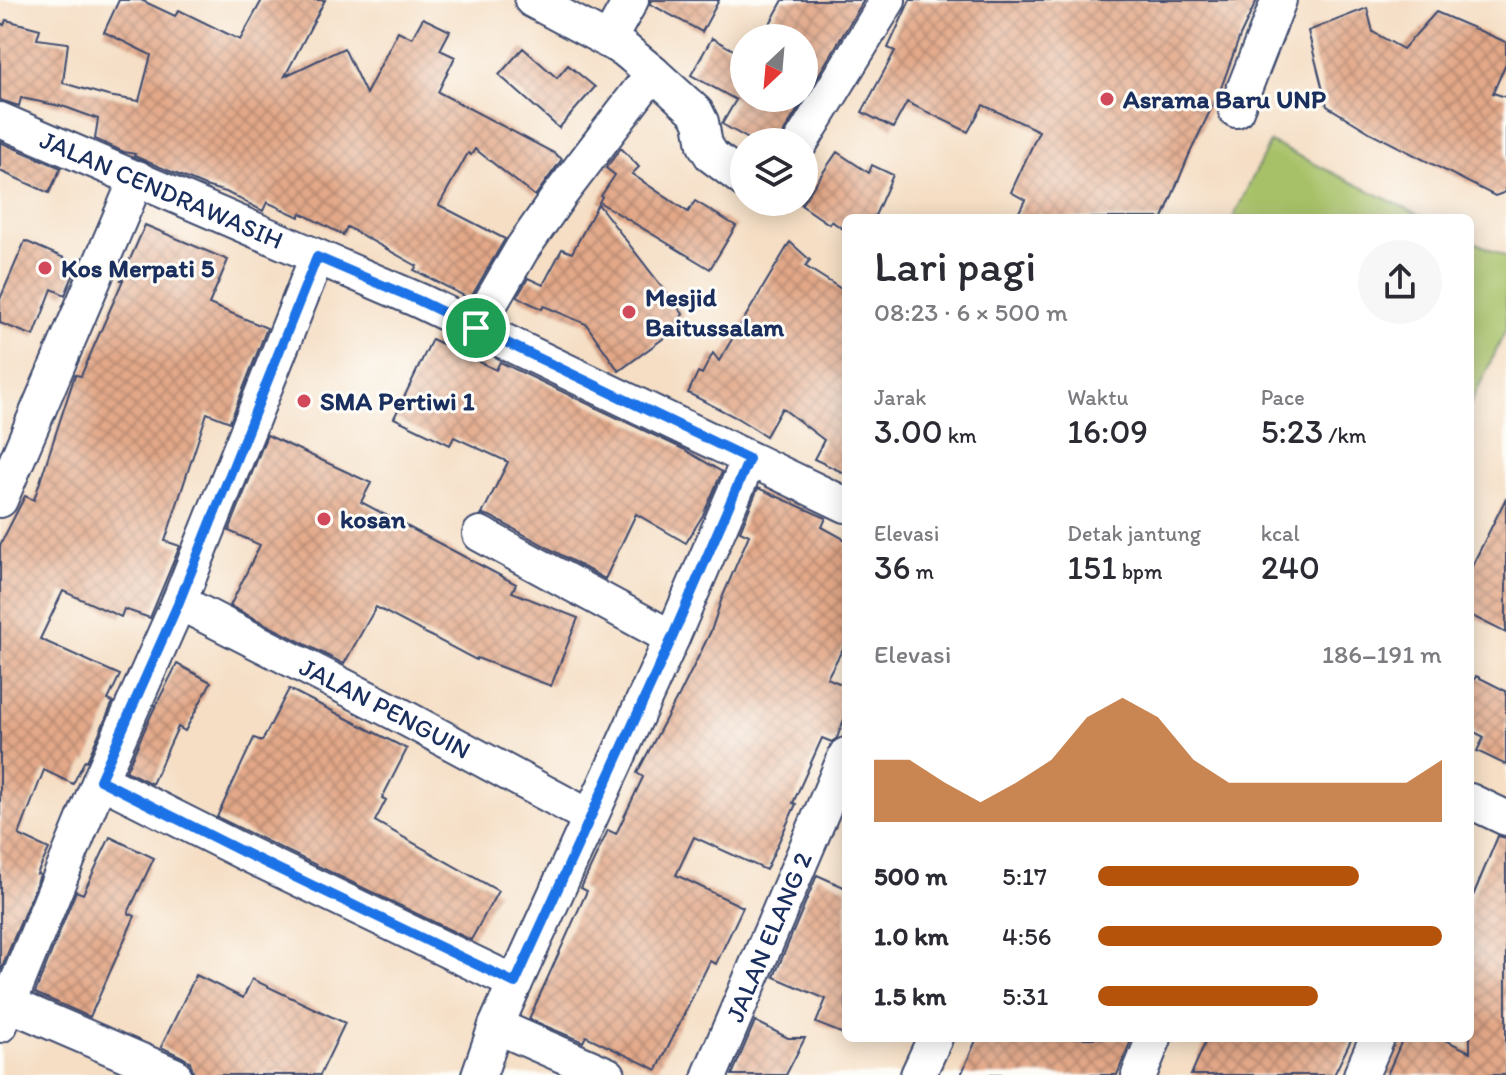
<!DOCTYPE html>
<html lang="id">
<meta charset="utf-8">
<style>
:root{--surface:#fff;--page:#f7f7f7;--text:#2b2b33;--muted:#7c7c81;--accent:#b45309}
body{margin:0;font-family:Itim,sans-serif;background:var(--page);color:var(--text);height:100vh;display:flex;flex-direction:column;font-size:30px;white-space:nowrap}
*{box-sizing:border-box;margin:0}
p{font-size:26px;color:var(--muted)}
.icon{flex:none;width:44px;height:44px;fill:none;stroke:currentColor;stroke-width:2;stroke-linecap:round;stroke-linejoin:round}
.map{position:relative;flex:1;overflow:hidden}
.panel{position:absolute;left:842px;top:214px;width:632px;height:828px;display:flex;flex-direction:column;background:var(--surface);border-radius:12px;box-shadow:0 4px 20px #0003}
.panel>*{flex:none}
.needle{width:52px;rotate:206deg}
.fabs{position:absolute;left:730px;top:24px;display:grid;gap:16px}
.fabs a{display:grid;place-items:center;width:88px;height:88px;border-radius:50%;background:var(--surface);box-shadow:0 4px 20px #0003;font-size:40px}
.pin{position:absolute;display:grid;place-items:center;width:68px;height:68px;color:#fff;margin:-34px;border:4px solid #fff;border-radius:50%;box-shadow:0 2px 8px #0007}
.round{display:grid;place-items:center;flex:none;width:84px;height:84px;border-radius:42px;background:var(--page)}
.overview{display:flex;align-items:center;justify-content:space-between;height:136px;padding:0 32px}
h1{font-size:44px;font-weight:600;line-height:60px}
.metrics{display:grid;grid-template-columns:repeat(3,1fr);gap:12px;height:136px;padding:8px 32px}
.metrics div{display:grid;align-content:center}
.metrics b{font-size:34px;font-weight:600}
.metrics small{font-size:22px;font-weight:400}
.metrics p{font-size:22px}
.chart{height:224px;padding:16px 32px}
.chart p{display:flex;justify-content:space-between}
.chart svg{width:100%;height:144px;margin-top:8px;fill:var(--accent);opacity:.7}
ul{padding:0 32px;list-style:none;font-size:26px}
li{display:grid;grid-template-columns:128px 96px 1fr;align-items:center;height:60px}
li i{height:20px;border-radius:10px;background:var(--accent)}
.map>svg:first-child{display:block}
.green{fill:#a7c167;stroke:#617862;stroke-width:2}
.building{fill:url(#building-cross-hatch)}
.lines{fill:none;stroke-linecap:round;stroke-linejoin:round}
.street-casing{stroke:#3c496d;stroke-width:38}
.street{stroke:#fff;stroke-width:34}
.route-casing{stroke:#fff;stroke-width:16}
.route{stroke:#1a73e8;stroke-width:10}
.poi-dot{fill:#d1495b;stroke:#fdfcf7;stroke-width:3}
.labels{text-anchor:middle;stroke-width:6;stroke-linejoin:round;paint-order:stroke}
.poi-label{font-size:26px;font-weight:bold;fill:#1b2f5e;stroke:#fdfcf7;text-anchor:start}
.street-label{font-size:26px;fill:#1b2f5e;stroke:#fdfcf7}
</style>
<div class="map">
<svg width="1506" height="1075" viewBox="0 0 1506 1075">
<defs>
<pattern id="building-cross-hatch" width="8" height="8" patternUnits="userSpaceOnUse" patternTransform="scale(2)"><rect width="8" height="8" fill="#e3a888"/><path d="M0 0l8 8M0 8l8-8" fill="none" stroke="#b78972"/></pattern>
</defs>
<rect width="100%" height="100%" fill="#fdfcf7"/>
<filter id="ink" filterUnits="userSpaceOnUse"><feTurbulence type="fractalNoise" baseFrequency=".0125" numOctaves="2"/><feDisplacementMap in="SourceGraphic" scale="16" xChannelSelector="R" yChannelSelector="G"/><feConvolveMatrix kernelMatrix="1 2 1 2 8 2 1 2 1" color-interpolation-filters="sRGB"/></filter>
<filter id="wash" filterUnits="userSpaceOnUse"><feTurbulence type="fractalNoise" baseFrequency=".006" numOctaves="4" result="noise"/><feDisplacementMap in="SourceGraphic" scale="32" xChannelSelector="R" yChannelSelector="G"/><feGaussianBlur stdDeviation="1.8" result="paint"/><feColorMatrix in="noise" values="0 0 0 0 0 0 0 0 0 0 0 0 0 0 0 0 0 1.4 0 .05"/><feComposite in="paint" operator="in"/></filter>
<g filter="url(#wash)">
<rect width="100%" height="100%" fill="#f5dec4"/>
<path class="green" d="M1270 142 1425 218H1233Z
M1470 240 1506 257V330L1470 405Z"/>
<g id="blocks">
<path class="building" d="M119 0H141L175 16 179 10 240 40 262 0H325L285 76 344 48 366 94 398 31 412 38 423 18 450 31 440 50 455 57 438 92 554 153 562 159 535 196 475 149 471 155 468 153 439 205 505 239 470 299 414 270 417 266 347 227 343 235 301 213 299 217 267 202 263 211 226 192 205 186 134 156 135 154 124 152 95 139 98 119 65 107 21 98 19 106 0 100V23L4 25 6 20 40 29 37 39 68 43 63 83 108 96 139 101 151 55 104 32Z
M651 0H719L702 32 650 4Z
M783 0H864L784 132 781 142H754L722 124 736 100 691 75 712 38 744 56V98H804V38H762Z
M910 0H1257L1240 36 1221 88 1189 155 1163 218H1016L1025 200 1011 192 1039 131 983 105 968 132 907 102 893 128 862 112 895 51 888 48Z
M1367 8 1373 32 1403 49 1436 12 1506 42V63L1493 93 1506 97V192L1495 196 1371 133 1327 106 1308 31Z
M523 48 557 78 568 65 595 87 559 128 499 75Z
M0 142 61 168 49 193 0 171Z
M621 148 639 167 632 174 688 212 695 201 736 226 710 269 599 202 602 197 601 196 615 175 606 168Z
M837 152 869 173 872 165 893 175 874 218H846V231L831 221 829 224 801 205Z
M598 204 683 314 672 332 619 371 586 324 544 306 542 309 517 297 528 278 543 285 562 249 572 253Z
M145 225 228 260 209 304 267 328 230 422 207 413 165 541 180 546 150 618 124 609 121 617 63 591 40 639 120 675 108 700 113 702 87 761 85 760 73 784 44 770 19 835 49 849 37 874 40 875 0 972V545L25 496 34 500 75 375 81 376 123 280H121Z
M25 241 78 264 65 295 52 289 34 336 0 323V299Z
M790 242 810 260 805 266 846 292V474L814 459 824 440 782 408 766 436 737 418 688 393 698 372 702 374 713 353 719 361Z
M432 339 496 370 500 362 683 449 722 472 703 515 686 543 636 514 605 579 490 516 482 514 508 462 454 437 450 445 394 418Z
M267 435 371 483 361 502 516 584 512 592 578 618 551 686 477 658 476 660 376 607 344 664 230 606 260 545 229 531Z
M758 488 826 518 822 527 846 540V643L827 678 846 686V714L837 738 832 742 822 738 793 803 796 804 766 870 694 837 676 875 743 907 716 964 710 961 657 1070 586 1036 583 1042 529 1019 587 891 581 888 608 830 616 834 643 777 637 773 677 698H678L711 631 722 598 749 535 740 531Z
M1506 498V633L1470 615V570Z
M177 664 211 682 185 731 178 727 152 784 126 771 153 711Z
M1476 676 1506 691V765L1477 751 1484 737 1470 730V689Z
M289 689 407 749 382 798 386 800 375 821 498 891 471 940 217 817 254 738 262 741Z
M1498 836 1506 838V1075H1387L1403 1038H1441L1470 1052V903Z
M110 837 154 858 128 913 135 916 90 1017 35 993 76 891 83 894Z
M817 875 846 888V1035L816 1023 826 999 774 977Z
M196 975 243 998 252 979 345 1023 320 1075H194L190 1062 182 1057 161 1047Z
M755 1021 788 1038H805L786 1075H732Z
M977 1038H1132L1117 1075H961Z
M1207 1038H1352L1334 1075H1191Z"/>
</g>
</g>
<g filter="url(#ink)">
<use href="#blocks" fill-opacity="0" stroke="#3c496d" stroke-width="2"/>
<g class="lines">
<g class="street-casing">
<g id="street">
<path d="M608 41 631 0"/>
<path d="M653 73 696 112 701 122 705 145 712 156 744 180"/>
<path d="M1236 110 1279 0"/>
<path id="s1" d="M0 120 420 301 846 505"/>
<path d="M801 142 888 0"/>
<path d="M476 328 522 249 559 196 653 73 624 49 532 0"/>
<path d="M0 500 137 178"/>
<path d="M480 534 672 638"/>
<path id="s2" d="M179 602 396 713 590 817"/>
<path d="M100 780 245 853 515 983 496 1026 608 1075"/>
<path d="M1470 801 1506 818"/>
<path d="M515 983 672 638 749 459"/>
<path d="M0 1000 174 1075"/>
<path d="M0 1025 100 780 179 602 317 257"/>
<path d="M479 1075 496 1026"/>
<path id="s3" d="M710 1075 846 755"/>
<path d="M918 1075 935 1038"/>
<path d="M1139 1075 1154 1038"/>
<path d="M1361 1075 1377 1038"/>
</g>
</g>
<use href="#street" class="street"/>
</g>
</g>
<g class="lines" filter="url(#ink)">
<g class="route-casing">
<path id="route" d="M317 257 420 301 749 459 672 638 515 983 245 853 100 780 179 602Z"/>
</g>
<use href="#route" class="route"/>
</g>
<g class="poi-dot">
<circle cx="1107" cy="99" r="8"/>
<circle cx="45" cy="268" r="8"/>
<circle cx="629" cy="312" r="8"/>
<circle cx="304" cy="401" r="8"/>
<circle cx="324" cy="519" r="8"/>
</g>
<g class="labels">
<g class="poi-label">
<text x="1123" y="108">Asrama Baru UNP</text>
<text x="61" y="277">Kos Merpati 5</text>
<text x="645" y="306">Mesjid<tspan x="645" dy="30">Baitussalam</tspan></text>
<text x="320" y="410">SMA Pertiwi 1</text>
<text x="340" y="528">kosan</text>
</g>
<g class="street-label">
<text dy="9" stroke="none"><textPath href="#s1" startOffset="176">JALAN CENDRAWASIH</textPath></text>
<text dy="9" stroke="none"><textPath href="#s2" startOffset="232">JALAN PENGUIN</textPath></text>
<text dy="9" stroke="none"><textPath href="#s3" startOffset="150">JALAN ELANG 2</textPath></text>
</g>
</g>
</svg>
<div class="fabs">
<a><svg class="needle" viewBox="-14 -14 28 28"><path d="M0-13l5 13h-10z" fill="#e53935"/><path d="M0 13l5-13h-10z" fill="#7c7c81"/></svg></a>
<a><svg class="icon" aria-label="layers" viewBox="0 0 24 24"><path d="M12 4l9 5-9 5-9-5zM3 14l9 5 9-5"/></svg></a>
</div>
<div class="pin" style="left:476px;top:328px;background:#1e9e55"><svg class="icon" aria-label="arrive" viewBox="0 0 24 24"><path d="M6 21V4h12l-3 4 3 4H6"/></svg></div>
<section class="panel">
<div class="overview"><div><h1>Lari pagi</h1><p>08:23 · 6 × 500 m</p></div><a class="round"><svg class="icon" aria-label="share" viewBox="0 0 24 24"><path d="M12 15V3M7 8l5-5 5 5M5 13v7h14v-7"/></svg></a></div>
<div class="metrics">
<div><p>Jarak</p><b>3.00<small> km</small></b></div>
<div><p>Waktu</p><b>16:09</b></div>
<div><p>Pace</p><b>5:23<small> /km</small></b></div>
</div>
<div class="metrics">
<div><p>Elevasi</p><b>36<small> m</small></b></div>
<div><p>Detak jantung</p><b>151<small> bpm</small></b></div>
<div><p>kcal</p><b>240</b></div>
</div>
<div class="chart"><p><span>Elevasi</span>186–191 m</p>
<svg viewBox="0 0 160 44" preserveAspectRatio="none"><path d="M0 44V25L10 25L20 32L30 38L40 32L50 25L60 12L70 6L80 12L90 25L100 32L110 32L120 32L130 32L140 32L150 32L160 25V44z"/></svg>
</div>
<ul>
<li><b>500 m</b>5:17<i style="width:76%"></i></li>
<li><b>1.0 km</b>4:56<i style="width:100%"></i></li>
<li><b>1.5 km</b>5:31<i style="width:64%"></i></li>
</ul>
</section>
</div>
